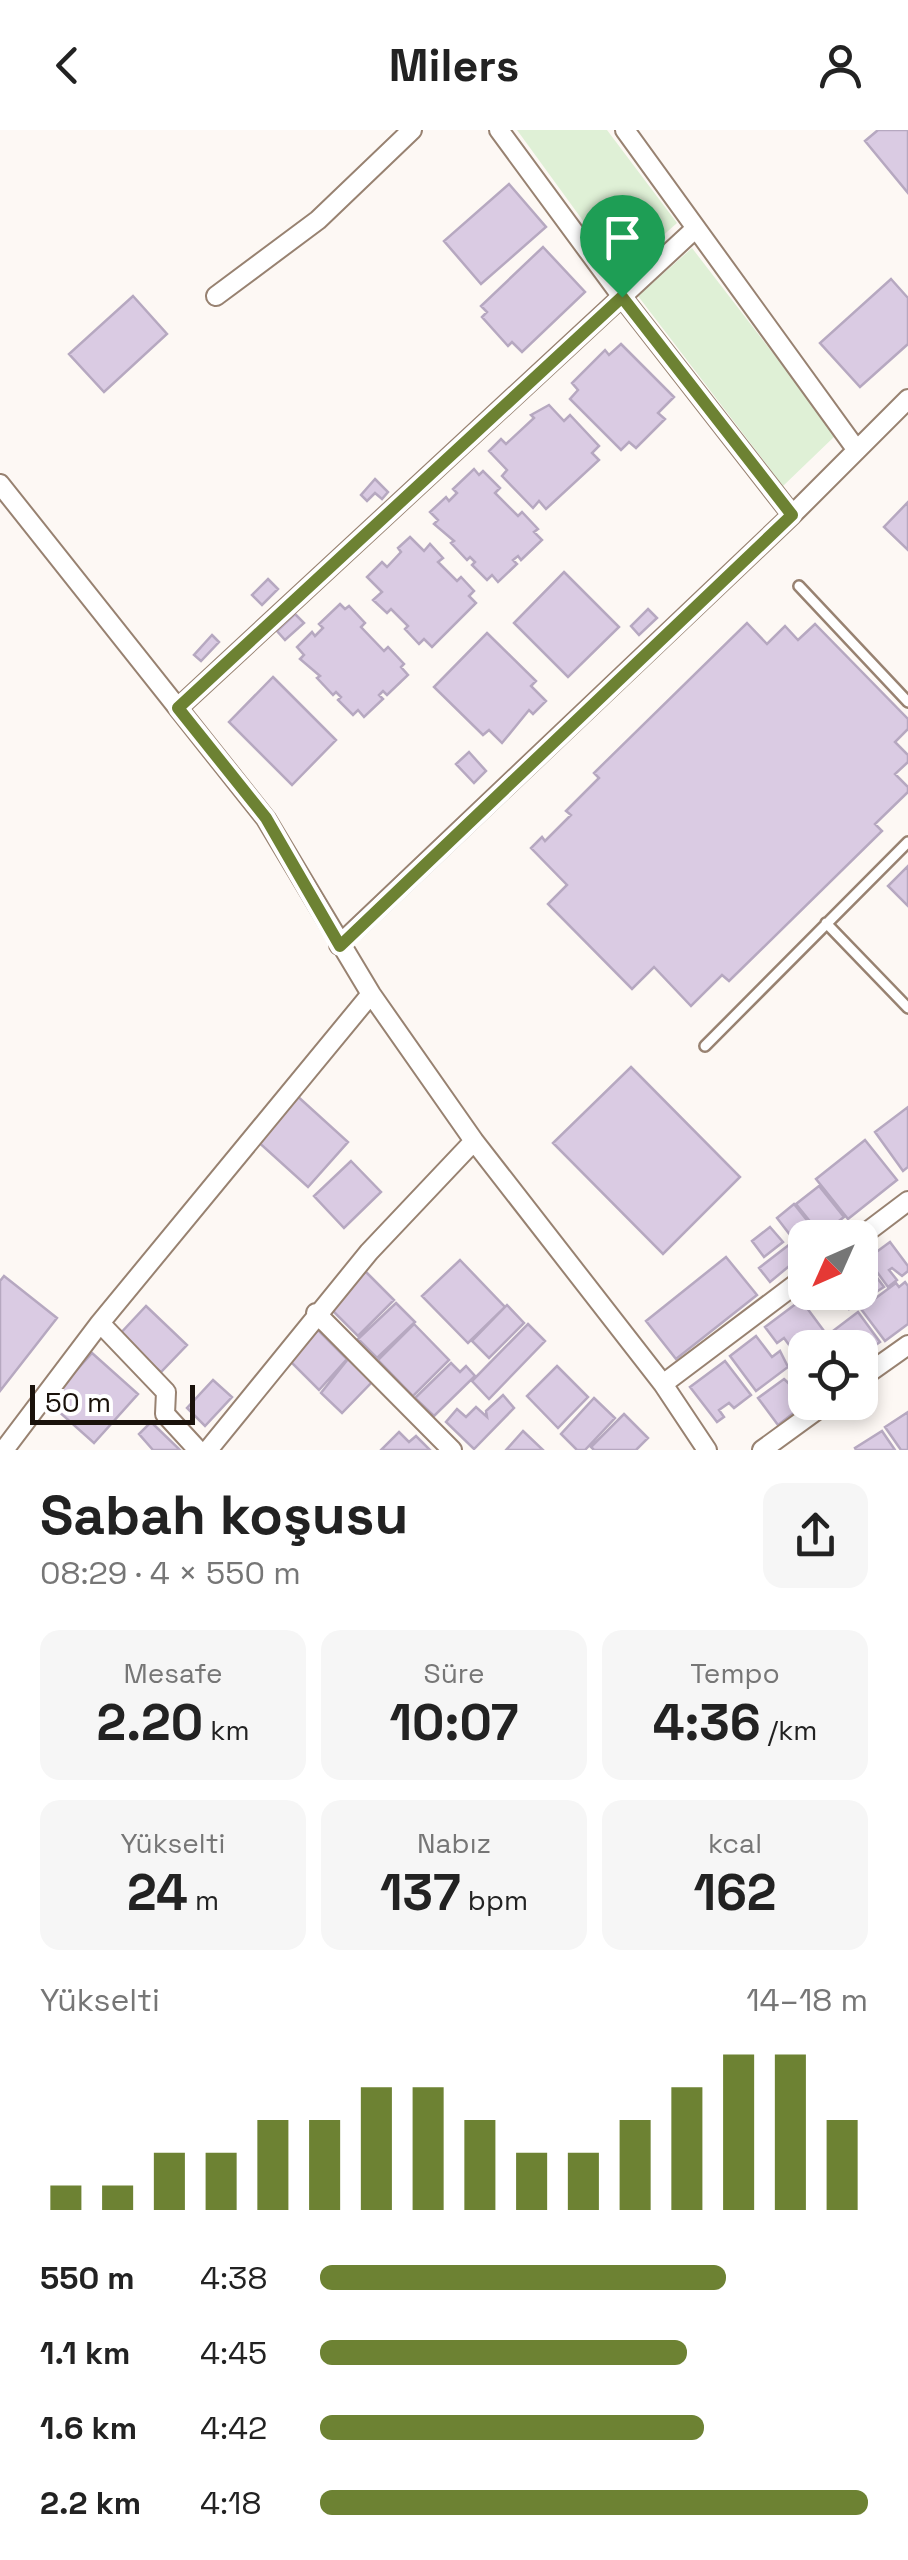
<!DOCTYPE html>
<html lang="tr">
<meta charset="utf-8">
<style>
:root{--surface:#fff;--page:#f6f6f6;--text:#222;--muted:#767676;--accent:#6d8233}
body{margin:0;font-family:"Space Grotesk",sans-serif;background:var(--page);color:var(--text);height:100vh;display:flex;flex-direction:column;font-size:38px;white-space:nowrap}
*{box-sizing:border-box;margin:0}
p{font-size:32px;color:var(--muted)}
.icon{flex:none;width:55px;height:55px;fill:none;stroke:currentColor;stroke-width:2;stroke-linecap:round;stroke-linejoin:round}
.map{position:relative;height:1320px;overflow:hidden}
.sheet{display:flex;flex-direction:column;background:var(--surface);flex:1}
.sheet>*{flex:none}
.needle{width:65px;rotate:225deg}
.buttons{position:absolute;left:788px;top:1090px;display:grid;gap:20px}
.buttons a{display:grid;place-items:center;width:90px;height:90px;border-radius:20px;background:var(--surface);box-shadow:0 5px 15px #0003;font-size:50px}
.scale{position:absolute;left:30px;bottom:25px;width:165px;box-sizing:border-box;padding-left:10px;border:5px solid #1a120b;border-top:0;font-size:28px;line-height:35px;white-space:nowrap;color:#1a120b;-webkit-text-stroke:8px #fff;paint-order:stroke}
.pin{position:absolute;display:grid;place-items:center;width:85px;height:85px;color:#fff;margin:-102px -42px;border-radius:50% 50% 50% 0;rotate:-45deg;box-shadow:0 0 10px #0007}
.pin .icon{rotate:45deg}
.round{display:grid;place-items:center;flex:none;width:105px;height:105px;border-radius:20px;background:var(--page)}
.summary{display:flex;align-items:center;justify-content:space-between;height:170px;padding:0 40px}
h1{font-size:55px;font-weight:700;line-height:75px}
.metrics{display:grid;grid-template-columns:repeat(3,1fr);gap:15px;height:170px;padding:10px 40px}
.metrics div{display:grid;align-content:center;border-radius:20px;background:var(--page);text-align:center}
.metrics b{font-size:50px;font-weight:700}
.metrics small{font-size:28px;font-weight:400}
.metrics p{font-size:28px}
.chart{height:280px;padding:20px 40px}
.chart p{display:flex;justify-content:space-between}
.chart svg{width:100%;height:180px;margin-top:10px;stroke:var(--accent);stroke-width:6}
ul{padding:0 40px;list-style:none;font-size:32px}
li{display:grid;grid-template-columns:160px 120px 1fr;align-items:center;height:75px}
li i{height:25px;border-radius:12px;background:var(--accent)}
header{display:flex;justify-content:space-between;align-items:center;height:130px;padding:0 40px;background:var(--surface);font-size:45px;font-weight:700}
.map>svg:first-child{display:block}
.green{fill:#dff0d6}
.building{fill:#dacbe3;stroke:#b6a8c0;stroke-width:2.5}
.lines{fill:none;stroke-linecap:round;stroke-linejoin:round}
.lane-casing{stroke:#988271;stroke-width:14}
.street-casing{stroke:#988271;stroke-width:22}
.lane{stroke:#fff;stroke-width:9}
.street{stroke:#fff;stroke-width:18}
.route-casing{stroke:#fff;stroke-width:20}
.route{stroke:#6d8233;stroke-width:12}
</style>
<header><svg class="icon" aria-label="back" viewBox="0 0 24 24"><path d="M15 5l-7 7 7 7"/></svg>Milers<svg class="icon" aria-label="person" viewBox="0 0 24 24"><circle cx="12" cy="8" r="4"/><path d="M4 21q1-7 8-7t8 7"/></svg></header>
<div class="map">
<svg width="908" height="1320" viewBox="0 0 908 1320">
<rect width="100%" height="100%" fill="#fdf8f4"/>
<path class="green" d="M517 0H607L677 93 621 143Z
M692 118 836 305 783 356 638 166Z"/>
<path class="building" d="M878 0H908V63L865 11Z
M509 54 546 97 481 154 444 111Z
M543 117 585 162 522 222 512 212 508 216 482 187 487 182 481 176Z
M891 149 908 168V214L860 257 820 213Z
M133 166 167 204 104 262 69 224Z
M621 214 674 267 658 283 665 289 636 318 629 312 621 320 570 269 578 260 572 253 605 220 609 225Z
M549 275 564 291 570 285 599 316 592 323 599 330 546 379 539 371 533 378 502 346 507 340 489 321 501 309 506 314 534 288 531 285Z
M474 339 479 345 483 341 500 358 495 363 518 386 522 382 538 399 534 402 542 410 521 430 518 426 513 430 517 434 498 452 492 445 487 450 472 435 475 432 470 427 467 430 451 413 454 411 434 394 438 390 430 382 446 367 449 371 457 363 453 359Z
M375 349 388 362 382 369 375 363 367 371 361 365Z
M908 372V420L884 397Z
M410 407 424 421 430 414 443 428 438 432 457 451 461 447 474 461 469 466 476 473 432 517 424 509 419 514 405 499 408 496 391 479 387 483 373 470 382 462 367 447 382 432 387 437 401 422 398 418Z
M564 442 619 497 568 547 514 493Z
M268 449 278 459 262 475 252 465Z
M340 474 345 479 349 476 365 493 361 497 384 521 388 517 404 534 401 537 408 545 387 565 383 561 379 565 383 569 364 587 358 580 353 585 338 570 341 567 336 562 333 565 317 548 320 546 300 529 304 525 297 517 312 502 315 506 323 498 319 494Z
M648 479 657 488 639 505 631 496Z
M295 484 304 493 285 510 277 501Z
M747 493 767 514 785 496 798 510 815 494 908 589V599L895 612 908 625V632L895 644 908 657V662L875 694 882 701 729 851 722 845 691 876 654 837 632 859 548 774 567 755 531 718 542 707 545 711 571 685 566 681 599 648 594 643Z
M487 503 536 551 531 556 546 571 533 584 529 580 502 613 489 600 483 605 434 557Z
M212 505 219 512 201 531 194 525Z
M273 547 336 610 292 655 229 592Z
M469 622 486 641 474 653 456 634Z
M908 736V776L888 756Z
M631 937 740 1047 663 1124 553 1013Z
M295 964 348 1012 308 1057 255 1009Z
M908 977V1037L903 1041 875 1002Z
M865 1010 897 1050 848 1089 816 1049Z
M351 1031 381 1062 344 1098 314 1066Z
M819 1056 844 1087 821 1105 796 1074Z
M794 1074 821 1108H805L804 1123 777 1088Z
M770 1097 783 1112 764 1127 752 1111Z
M890 1112 908 1136V1141L902 1146 892 1138 889 1140 897 1150 888 1157 863 1123 871 1118 875 1123Z
M790 1114 800 1127 770 1152 759 1138Z
M860 1125 884 1157 849 1179 836 1162H860Z
M726 1127 757 1165 676 1229 646 1191Z
M460 1130 505 1177 468 1213 422 1166Z
M365 1141 394 1170 358 1206 328 1176Z
M4 1146 57 1188 0 1261V1151Z
M905 1152 908 1156V1194L885 1211 861 1179 896 1153 899 1157Z
M801 1170 824 1201 795 1223 784 1208 777 1213 765 1197Z
M396 1173 415 1192 377 1228 358 1209Z
M507 1175 524 1193 489 1228 472 1211Z
M146 1176 187 1215 161 1242 117 1207Z
M858 1182 880 1212 860 1226V1218H839L829 1204Z
M414 1194 449 1230 413 1266 378 1230Z
M528 1194 545 1211 489 1269 472 1251Z
M318 1200 347 1229 319 1260 290 1231Z
M756 1206 772 1227 780 1221 788 1237 756 1261 730 1226Z
M92 1223 138 1264 94 1313 48 1272Z
M348 1229 372 1252 342 1283 321 1263Z
M725 1231 751 1265 734 1278 729 1273 719 1280 724 1287 717 1292 690 1257Z
M451 1233 460 1242 466 1236 475 1246 434 1286 415 1268Z
M557 1236 588 1267 558 1298 527 1266Z
M784 1249 799 1263 803 1260 805 1272H808L778 1295 758 1268Z
M213 1250 232 1267 205 1296 187 1278Z
M503 1265 514 1278 474 1319 446 1292 457 1279 466 1287 476 1277 487 1287 486 1281Z
M594 1268 615 1288 585 1320H577L561 1304Z
M908 1282V1320H901L885 1297Z
M624 1284 648 1308 636 1320H594L591 1317Z
M151 1292 180 1320H153L139 1304Z
M523 1301 543 1320H506Z
M882 1301 895 1320H856L855 1318Z
M399 1302 409 1312 416 1306 430 1320H381Z"/>
<g class="lines">
<g class="lane-casing">
<path id="lane" d="M799 456 908 572
M826 793 908 878
M705 916 908 712"/>
</g>
<g class="street-casing">
<path id="street" d="M499 0 622 167 792 385
M625 0 856 319
M216 166 318 90 412 0
M0 354 266 689 371 864 474 1011 663 1254 707 1320
M178 578 696 98
M339 815 792 385 908 269
M859 1108 908 1071
M316 1183 452 1320
M100 1193 166 1262 165 1284 198 1320
M860 1249 908 1215
M663 1254 805 1147
M4 1320 100 1193 371 864
M208 1320 369 1122 474 1011
M762 1320 828 1272"/>
</g>
<use href="#lane" class="lane"/>
<use href="#street" class="street"/>
</g>
<g class="lines">
<g class="route-casing">
<path id="route" d="M622 167 792 385 340 816 266 688 178 578Z"/>
</g>
<use href="#route" class="route"/>
</g>
</svg>
<div class="buttons">
<a><svg class="needle" viewBox="-14 -14 28 28"><path d="M0-13l5 13h-10z" fill="#e53935"/><path d="M0 13l5-13h-10z" fill="#767676"/></svg></a>
<a><svg class="icon" aria-label="locate" viewBox="0 0 24 24"><circle cx="12" cy="12" r="6"/><path d="M12 2v4M12 18v4M2 12h4M18 12h4"/></svg></a>
</div>
<div class="scale">50 m</div>
<div class="pin" style="left:622px;top:167px;background:#1e9e55"><svg class="icon" aria-label="arrive" viewBox="0 0 24 24"><path d="M6 21V4h12l-3 4 3 4H6"/></svg></div>
</div>
<section class="sheet">
<div class="summary"><div><h1>Sabah koşusu</h1><p>08:29 · 4 × 550 m</p></div><a class="round"><svg class="icon" aria-label="share" viewBox="0 0 24 24"><path d="M12 15V3M7 8l5-5 5 5M5 13v7h14v-7"/></svg></a></div>
<div class="metrics">
<div><p>Mesafe</p><b>2.20<small> km</small></b></div>
<div><p>Süre</p><b>10:07</b></div>
<div><p>Tempo</p><b>4:36<small> /km</small></b></div>
</div>
<div class="metrics">
<div><p>Yükselti</p><b>24<small> m</small></b></div>
<div><p>Nabız</p><b>137<small> bpm</small></b></div>
<div><p>kcal</p><b>162</b></div>
</div>
<div class="chart"><p><span>Yükselti</span>14–18 m</p>
<svg viewBox="0 0 160 44" preserveAspectRatio="none"><path d="M5 44V38M15 44V38M25 44V30M35 44V30M45 44V22M55 44V22M65 44V14M75 44V14M85 44V22M95 44V30M105 44V30M115 44V22M125 44V14M135 44V6M145 44V6M155 44V22"/></svg>
</div>
<ul>
<li><b>550 m</b>4:38<i style="width:74%"></i></li>
<li><b>1.1 km</b>4:45<i style="width:67%"></i></li>
<li><b>1.6 km</b>4:42<i style="width:70%"></i></li>
<li><b>2.2 km</b>4:18<i style="width:100%"></i></li>
</ul>
</section>
